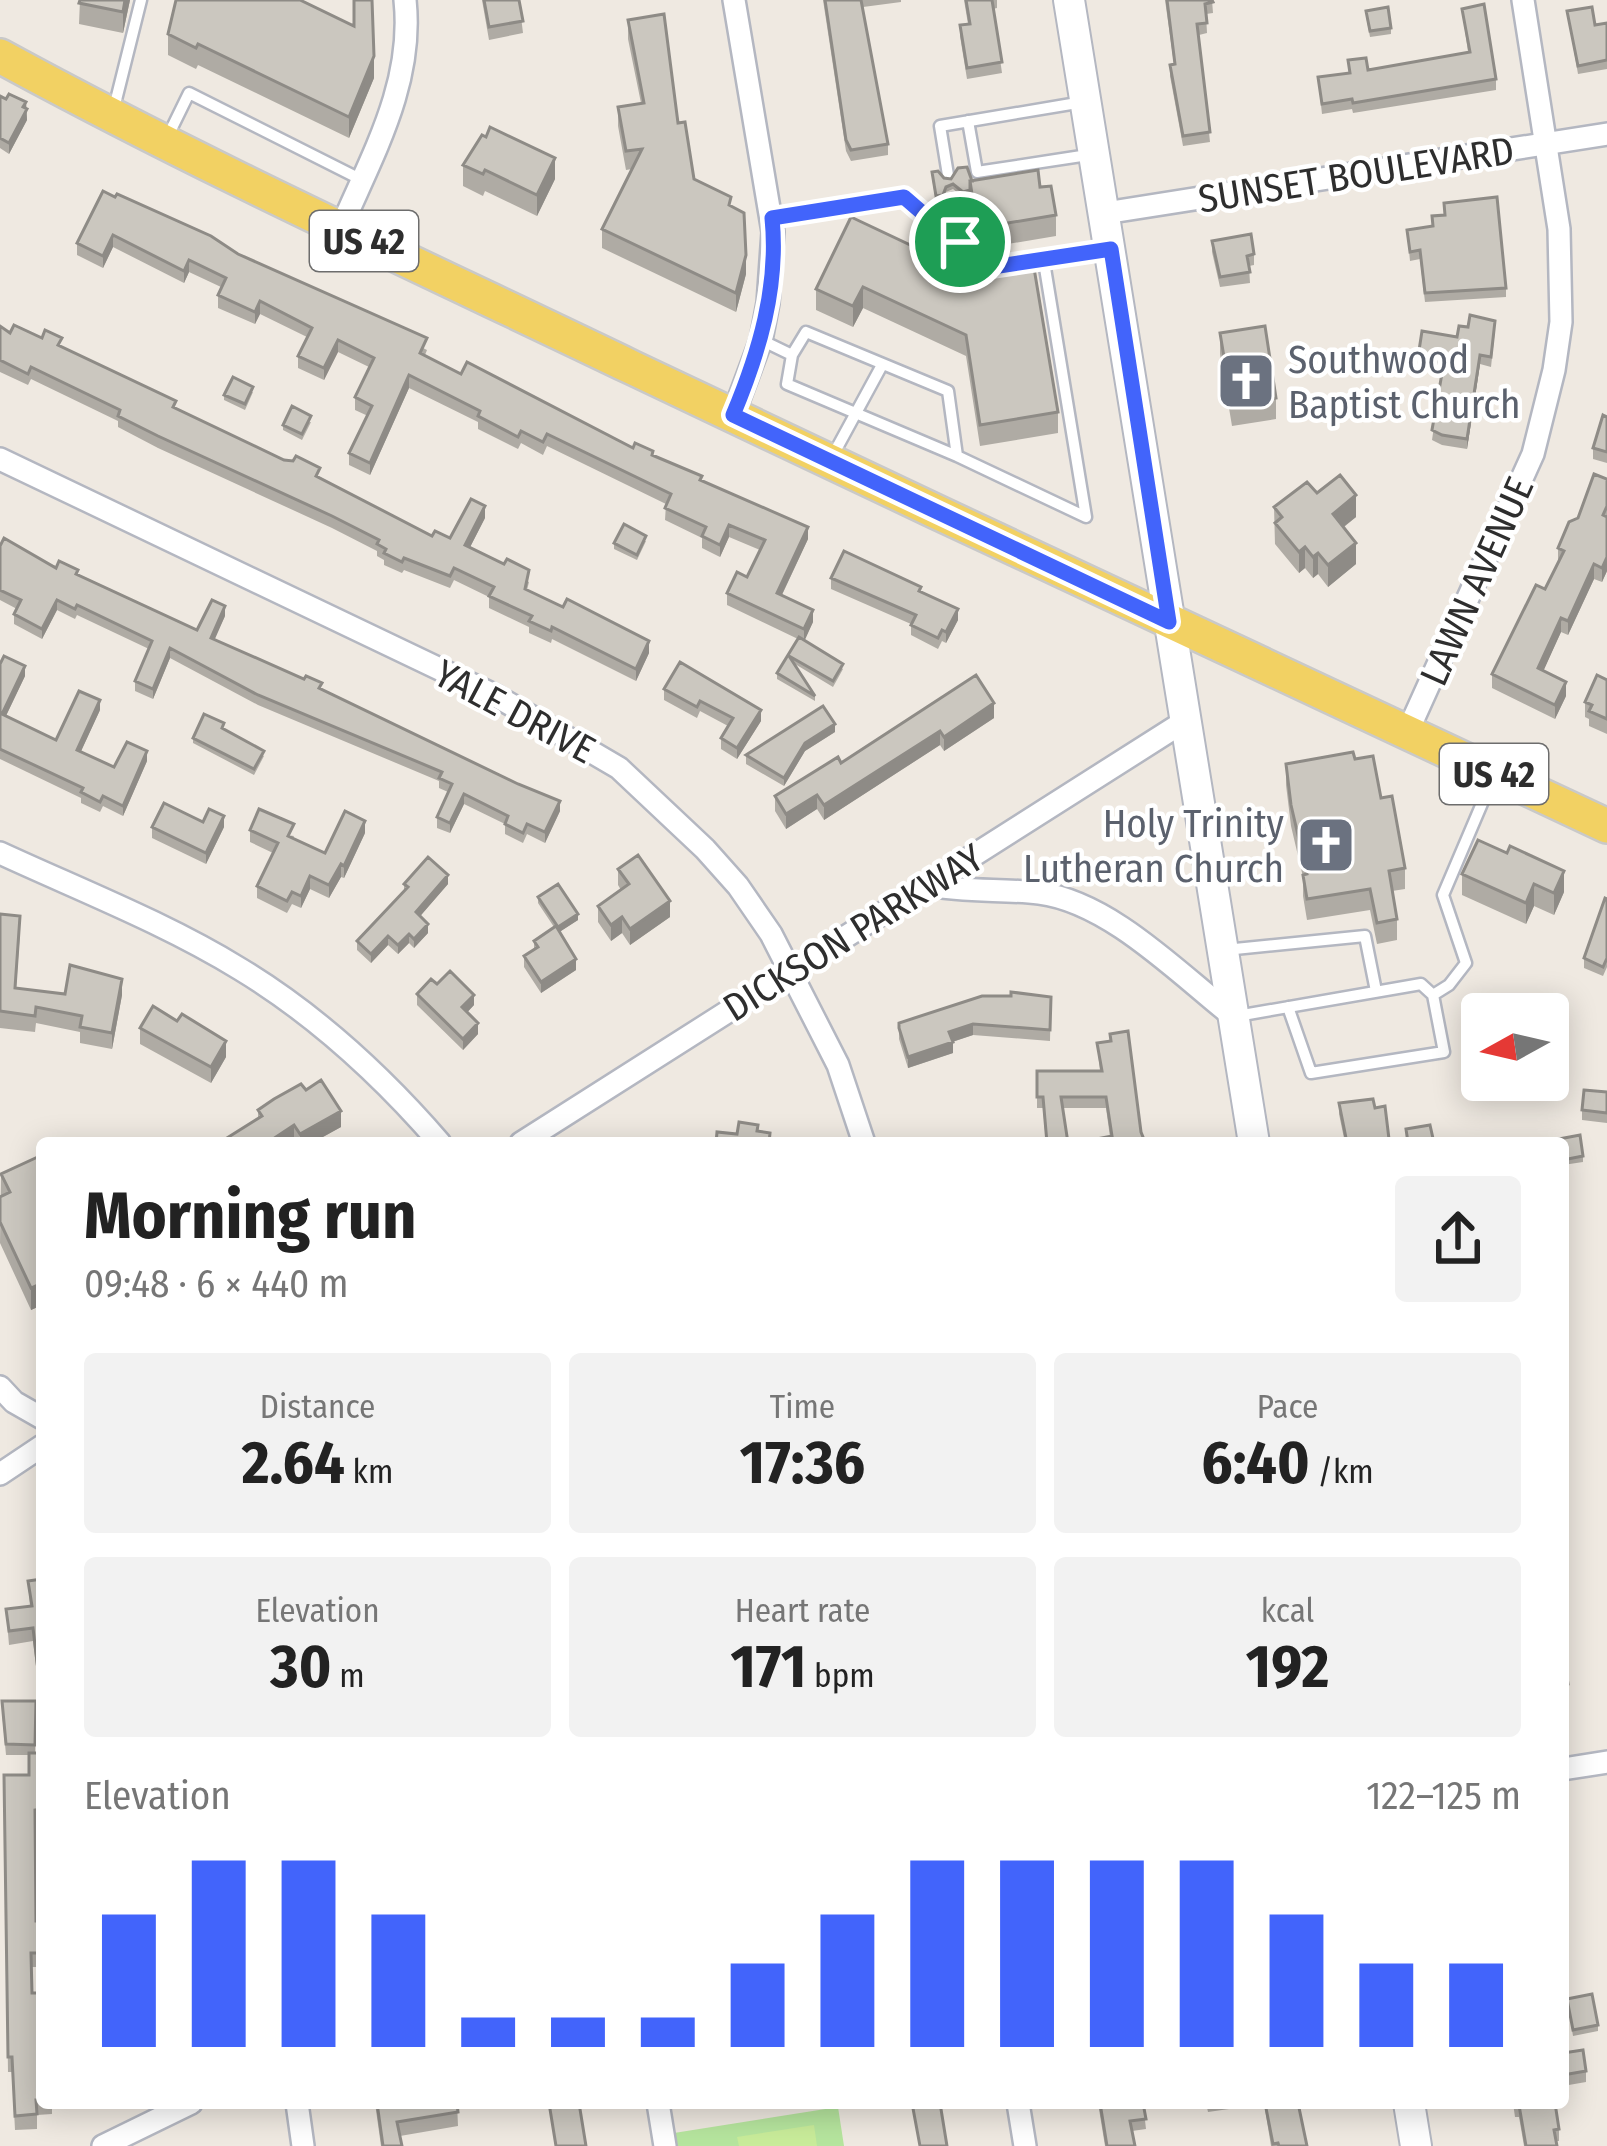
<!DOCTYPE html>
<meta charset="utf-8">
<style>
:root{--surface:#fff;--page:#f2f2f2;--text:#222;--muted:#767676;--accent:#4264fb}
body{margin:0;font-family:"Fira Sans Condensed",sans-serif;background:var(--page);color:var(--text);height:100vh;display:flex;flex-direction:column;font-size:45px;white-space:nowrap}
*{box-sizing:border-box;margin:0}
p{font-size:39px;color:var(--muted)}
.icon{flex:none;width:66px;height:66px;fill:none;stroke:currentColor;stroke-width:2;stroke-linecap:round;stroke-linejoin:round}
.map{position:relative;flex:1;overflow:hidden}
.side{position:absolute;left:36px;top:1137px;width:1533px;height:972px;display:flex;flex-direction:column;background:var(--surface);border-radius:12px;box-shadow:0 6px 30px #0003}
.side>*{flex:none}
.needle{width:78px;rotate:262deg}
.buttons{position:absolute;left:1461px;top:993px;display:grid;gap:24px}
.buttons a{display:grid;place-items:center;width:108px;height:108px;border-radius:12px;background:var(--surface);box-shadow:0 6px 30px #0003;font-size:60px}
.pin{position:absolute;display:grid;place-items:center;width:102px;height:102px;color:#fff;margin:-51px;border:6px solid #fff;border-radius:50%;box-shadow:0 3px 12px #0007}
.round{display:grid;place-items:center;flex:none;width:126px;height:126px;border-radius:12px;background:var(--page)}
.summary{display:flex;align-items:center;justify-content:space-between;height:204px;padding:0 48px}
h1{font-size:66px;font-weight:700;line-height:90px}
.figures{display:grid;grid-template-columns:repeat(3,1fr);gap:18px;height:204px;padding:12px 48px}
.figures div{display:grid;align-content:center;border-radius:12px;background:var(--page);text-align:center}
.figures b{font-size:60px;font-weight:700}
.figures small{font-size:33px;font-weight:400}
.figures p{font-size:33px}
.chart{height:336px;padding:24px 48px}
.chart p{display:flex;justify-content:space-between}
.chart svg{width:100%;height:216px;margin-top:12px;stroke:var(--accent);stroke-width:6}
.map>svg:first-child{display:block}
.green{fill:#b6e59e}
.pitch{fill:#c9ec9a}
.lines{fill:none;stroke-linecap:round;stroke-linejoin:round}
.lane-casing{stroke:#b4b7c1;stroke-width:15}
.street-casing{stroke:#b4b7c1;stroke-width:26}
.secondary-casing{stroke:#b4b7c1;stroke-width:34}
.primary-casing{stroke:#c9c9c9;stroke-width:38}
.lane{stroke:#fff;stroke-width:10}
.street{stroke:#fff;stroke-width:21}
.secondary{stroke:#fff;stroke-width:30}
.primary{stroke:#f2d163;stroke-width:33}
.wall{fill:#afaba4}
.shaded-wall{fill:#8e8b86}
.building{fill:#cbc7bf;stroke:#8e8b86;stroke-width:3}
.route-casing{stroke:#fff;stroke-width:24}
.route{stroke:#4264fb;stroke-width:15}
.labels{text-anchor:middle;stroke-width:9;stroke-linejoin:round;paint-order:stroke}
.shield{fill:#fff;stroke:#6d6d6d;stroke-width:3}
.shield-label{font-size:36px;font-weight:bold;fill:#2e2e2e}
.street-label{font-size:39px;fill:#2e2e2e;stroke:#fff}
.worship-label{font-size:39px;fill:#5b616d;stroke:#fff;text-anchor:start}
</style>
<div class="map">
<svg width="1607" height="2146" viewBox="0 0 1607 2146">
<rect width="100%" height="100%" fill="#efe9e1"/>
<path class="green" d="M838 2107 844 2146H676L674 2133Z"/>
<path class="pitch" d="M814 2125 817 2146H739L737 2137Z"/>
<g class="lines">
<g class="lane-casing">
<path id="lane" d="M114 108 141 0
M968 121 977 172 1088 155
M167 138 189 93 362 180
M948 175 940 126 1083 102
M953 199 960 242
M772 218 904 197 986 269 993 268
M761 340 792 355 806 332 948 391 957 456 787 384 792 355
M957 456 1086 517 1044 262 1107 250
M832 457 882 365
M1225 950 1365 936 1376 991
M1433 995 1449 985 1466 963 1443 895 1492 780
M1237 1016 1421 984 1433 995 1444 1052 1311 1073 1288 1007"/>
</g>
<g class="street-casing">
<path id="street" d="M1105 213 1607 134
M340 230C372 155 414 84 405 0
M733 415 761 340 768 303 773 232 734 0
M0 459 496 696 619 768 705 849 738 886 771 934 838 1065 864 1143
M1407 733 1533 454 1554 370 1561 322 1559 229 1523 0
M0 853C80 890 165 923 240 969 316 1015 382 1076 440 1143
M928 885C965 892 1001 889 1039 893 1110 902 1179 974 1234 1017
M521 1143 1185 721
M0 1387 14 1402 42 1418
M0 1474 42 1446
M1563 1769 1607 1762
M297 2103 303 2146
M658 2103 665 2146
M1018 2103 1025 2146
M103 2146 191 2103"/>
</g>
<g class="secondary-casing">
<path id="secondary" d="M1069 0 1254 1143
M1409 2103 1416 2146"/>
</g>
<g class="primary-casing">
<path id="primary" d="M0 56C207 169 421 266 633 368 957 522 1281 675 1607 826"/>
</g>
<use href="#lane" class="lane"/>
<use href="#street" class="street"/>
<use href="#secondary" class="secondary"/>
<use href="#primary" class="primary"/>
</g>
<path class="wall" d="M80 0H130L123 33 79 24Z
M482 0H519L523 33 489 40Z
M823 0H901V2L863 7 888 144V155L851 161 846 151Z
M964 0H997V8L993 9 1002 73 967 79 960 36V25L968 24Z
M1165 0H1212L1213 13 1206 14 1207 33 1199 35 1210 142 1183 146 1170 76V65L1174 64Z
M1462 9 1496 79V90L1353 113 1352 109 1322 114 1318 77 1349 73 1348 60 1368 70 1468 52Z
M1567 11 1595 25 1607 23V69L1578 74Z
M1366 16 1391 28V34L1370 37Z
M628 20 678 123 694 179 731 206 746 274 736 312 602 248V229L632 169 626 170 618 126V107L641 103 628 39Z
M168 34 374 78 349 138 198 65 196 69 168 55Z
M0 96 6 99 26 102 27 120 9 154 0 148Z
M463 165 555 179 537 216 485 191 483 196 463 186Z
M932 178 1040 187 1056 215V236L990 247 987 227 974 229 970 196 963 197 953 189 946 192 943 200 936 202Z
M103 191 238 254 427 350 425 355 461 374 653 456 808 539 782 595 813 622 804 640 843 669 833 687 795 664 815 696V701L777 679V673L798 639 727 605V593L747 577 760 550 729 537 720 557 702 548V538L665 520 666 504 547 446 543 455 521 443 518 449 478 429V422L409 388 370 475 349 465V453L368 416 355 410V397L369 367 338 352 324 380 298 368V356L307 337 260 314 255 324 218 308V295L221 287 189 272 184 283 113 247 103 268 77 255V243Z
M1444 203 1506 288V297L1425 302 1420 259 1410 261 1407 230 1432 226V216L1444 215Z
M1212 241 1254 254V265L1249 266 1250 283 1220 287 1212 252Z
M959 268 1058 412V433L980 446 966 356 863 308 853 327 816 310V289Z
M0 326 10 333 62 347 176 408 320 477 432 536 450 538 485 518 470 547 529 582 527 590 649 653 636 681 552 639 551 643 529 633V627L489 608V597L454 580 450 588 404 570 402 573 384 565V560L377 556V551L332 528 158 448 118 427V421L31 379 28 385 0 372Z
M1495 330 1491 367 1480 364 1467 449 1442 445 1432 440 1442 371 1418 367V357L1457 337Z
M1220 333 1276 398V419L1232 426 1220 354Z
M253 392 245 410 224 400V395Z
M1607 417V463L1593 459V448Z
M311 422 302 440 283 430V425Z
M1607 479V571L1602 582 1594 579 1568 635 1561 632 1543 671 1566 696 1555 719 1492 688V674L1545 589 1558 563V548Z
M1317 493 1356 517 1344 527 1356 564 1328 587 1318 574 1313 578 1305 568 1299 573 1275 544 1274 507Z
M646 541 637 560 614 549V543Z
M0 546 78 574 197 630 225 616 214 639 322 689 560 811 545 843 527 834 523 843 505 834V824L464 804 450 833 437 828V817L448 792 439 788V781L258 705 170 658 153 699 135 691V681L149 649 77 615 75 619 57 610 42 639 14 624V614L17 609 0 600Z
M831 578 921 592 958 620 946 643 942 641 938 649 911 635V624L831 589Z
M0 664 25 676 6 716 56 740 100 710 81 751 114 767 147 761 123 816 103 806 100 812 81 803V798L0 759Z
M976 675 994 718 944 751 940 745 824 820 817 809 786 829 775 811V796L841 763Z
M1607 680V734L1589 726V719L1585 717V702Z
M664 689 761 721 737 759 721 749V738L728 726 700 711 697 718 664 700Z
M224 729 264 756 254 775 193 743V738Z
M835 732 805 751 784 786 746 764V755Z
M1355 759 1381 798 1405 868V889L1392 891 1397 919V940L1377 944 1370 910 1307 920 1303 896V877L1291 826 1286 785V764Z
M152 827H224L206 864 152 838Z
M250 830 294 836 293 838 325 853 365 833 344 878 341 877 329 898 310 889 301 908 292 904 287 913 257 898V886L273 853 250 842Z
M1507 853 1564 892 1554 915 1534 906 1526 924 1462 895V874Z
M618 869 670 917 630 945 622 933 611 941 598 922V906L621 890 618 885Z
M404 884H448L420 916 428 933 414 948 409 943 398 954 388 945 371 963 357 950V941L404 891Z
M538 897 578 920 559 932 576 970 541 993 524 967V956L534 950V941L554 927 538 903Z
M1607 899V967L1603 976 1584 968V958Z
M0 914 20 932 16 988 65 994 122 995 112 1049 80 1043V1032L36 1023 35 1032 0 1028Z
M437 984 474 1005 467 1012 478 1034 463 1050 417 1005V994Z
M1051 997 1050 1041 973 1035 952 1042 953 1053 908 1068 899 1039V1023Z
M140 1028 226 1057 211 1083 140 1044Z
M1110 1034 1145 1142 1151 1143 1110 1137 1106 1108H1063L1068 1143H1046L1043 1108H1037V1071H1100L1097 1043 1110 1041Z
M1607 1092V1123L1582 1120V1110Z
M1339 1103 1375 1108 1385 1106 1389 1143H1345L1339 1114Z
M258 1110 341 1127 312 1143H295L258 1118Z
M1563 1143 1583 1156V1162L1563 1165Z
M42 1155V1305L31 1310 0 1243 1 1174Z
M42 1579V1699L40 1700 33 1641 9 1645 6 1609 30 1606 28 1581Z
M36 1701 35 1753H42V1824H35L36 1921H42V1967H32V1993H42V2103H52V2114L37 2115V2129L15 2130 12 2072H8L4 1775H29V1755H6L2 1712Z
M1563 1809 1567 1829V1841H1563Z
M1567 1999 1598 2025V2031L1573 2036Z
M1563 2053 1586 2071V2082L1563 2086Z
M375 2103H457L458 2126 400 2136 402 2146H381Z
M844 2103H870L845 2108Z
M1098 2103H1143L1146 2129 1132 2131 1135 2146H1105Z
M1206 2103H1243V2107L1208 2112Z
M1264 2103H1298L1307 2146H1271Z
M1513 2103H1555L1559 2129V2141H1556L1557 2146H1524L1519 2117H1515Z"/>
<path class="shaded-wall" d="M125 0H130L123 33V12Z
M374 56V78L349 138V117Z
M26 102 27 120 9 154V143Z
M555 158V179L537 216V195Z
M113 235V247L103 268V256Z
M746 255V274L736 312V293Z
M189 260V272L184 283V271Z
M863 287V308L853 327V306Z
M260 301V314L255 324V312Z
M338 340V352L324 380V368Z
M1480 355V364L1467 449V439Z
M409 375V388L370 475V463Z
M1356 495V517L1333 535V514Z
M485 506V518L465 557V545Z
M729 525V537L720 557V545Z
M808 527V539L777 605V593Z
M1356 543V564L1328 587V565Z
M1305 547V568L1299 573V552Z
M1318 553V574L1313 578V557Z
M1607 557V571L1602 582V568Z
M1594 564V579L1568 635V621Z
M57 600V610L42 639V629Z
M225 606V616L211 648V638Z
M958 609V620L946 643V632Z
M813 610V622L804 642V629Z
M1561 618V632L1538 683V668Z
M649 641V653L636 681V669Z
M170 648V658L153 699V689Z
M25 666V676L2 724V714Z
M1566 682V696L1555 719V705Z
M100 700V710L77 760V750Z
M994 703V718L944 751V737Z
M761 710V721L737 759V748Z
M835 724V732L805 751 784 786V778L805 743Z
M940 731V745L824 820V805Z
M147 751V761L123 816V806Z
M464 794V804L450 833V823Z
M817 795V809L786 829V814Z
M560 801V811L545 843V832Z
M224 816V827L206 864V853Z
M365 821V833L344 878V866Z
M341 864V877L329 898V885Z
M1564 871V892L1554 915V893Z
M448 875V884L416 921V912Z
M310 876V889L301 908V896Z
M1534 884V906L1526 924V903Z
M670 901V917L630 945V929Z
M578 914V920L558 933V927Z
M622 917V933L611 941V925Z
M428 924V933L414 948V939Z
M409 934V943L398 954V945Z
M388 936V945L371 963V954Z
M576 959V970L541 993V982Z
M122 979V995L112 1049V1033Z
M474 995V1005L462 1018V1007Z
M478 1023V1034L463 1050V1039Z
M973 1024V1035L949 1043V1032Z
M226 1041V1057L211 1083V1067Z
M953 1042V1053L908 1068V1057Z
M341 1111V1127L312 1143H300V1134Z
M294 1125V1141L291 1143H267Z
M42 1283V1305L31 1310V1288Z"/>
<path class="building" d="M80 0H125L123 12 79 3Z
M176 0H300L354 26V0H372L374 56 349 117 198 44 196 48 168 34Z
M484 0H519L523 21 489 27Z
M825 0H861L888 144 851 150 846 140Z
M966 0H992L1002 62 967 68 960 25 970 24Z
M1167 0H1212L1213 2 1205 4 1207 23 1197 24 1210 132 1183 136 1170 65 1175 64Z
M1484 4 1496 79 1353 103 1352 99 1322 104 1318 77 1350 73 1348 60 1366 58 1368 70 1470 52 1462 9Z
M1388 7 1391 28 1370 31 1366 11Z
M1592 7 1595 25 1607 23V60L1578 66 1567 11Z
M664 14 678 123 685 122 694 179 731 197 729 205 744 213 746 255 736 293 602 229 642 149 626 151 618 107 644 103 628 20Z
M9 94 26 102 23 107 27 109 9 143 0 138V96L6 99Z
M490 127 555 158 537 195 485 170 483 174 463 165 482 135 486 137Z
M967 167 972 181H970V190L963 192 953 184 946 187 943 195 936 196 932 172 938 171 944 178 951 179 958 168Z
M1038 170 1040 187 1051 186 1056 215 990 226 987 205 974 207 970 181Z
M103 191 115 197 117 194 211 236 238 254 427 338 420 353 461 374 467 362 633 448 635 443 653 451 652 455 702 476 700 480 808 527 777 593 813 610 804 629 727 593 737 572 747 577 765 540 729 525 720 545 702 536 706 527 665 508 671 494 547 434 543 442 521 431 518 437 478 416 480 411 409 375 370 463 349 453 372 406 355 397 374 358 338 340 324 368 298 356 312 328 260 301 255 312 218 295 226 278 189 260 184 271 113 235 103 256 77 243Z
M1497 197 1506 288 1425 293 1420 250 1410 252 1407 230 1433 226 1432 216 1445 215 1444 203Z
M851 217 959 268 1032 256 1058 412 980 425 966 335 863 287 853 306 816 289Z
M1251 234 1254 254 1247 256 1250 272 1220 277 1212 241Z
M1470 315 1495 321 1491 357 1480 355 1467 439 1442 435 1432 430 1444 362 1418 357 1422 331 1457 337 1459 326 1468 327Z
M14 325 42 338 45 330 62 338 58 345 176 401 173 407 284 460 293 461 296 456 320 468 316 476 432 536 435 531 450 538 471 499 485 506 465 545 504 564 507 559 529 570 525 589 563 607 567 599 649 641 636 669 552 627 551 631 529 621 532 616 489 596 494 587 454 568 450 576 404 558 402 562 384 553 386 549 377 544 379 540 332 516 158 436 118 416 120 410 31 367 28 374 0 360V326L10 333Z
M1265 326 1276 398 1232 405 1220 333Z
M233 377 253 387 245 404 224 395Z
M292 406 311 416 302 434 283 425Z
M1603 415 1607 417V452L1593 448Z
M1594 474 1607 479V506L1603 515 1607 517V557L1602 568 1594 564 1568 621 1561 618 1538 668 1566 682 1555 705 1492 674 1536 585 1545 589 1564 551 1558 548 1569 522 1578 518Z
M1340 475 1356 495 1333 514 1356 543 1328 565 1318 553 1313 557 1305 547 1299 552 1275 523 1282 517 1274 507 1307 482 1317 493Z
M624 524 646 536 637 555 614 543Z
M4 538 56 568 59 561 78 570 76 574 197 630 212 600 225 606 211 638 304 679 306 676 322 683 319 688 518 784 560 801 545 832 527 824 523 833 505 824 508 816 464 794 450 823 437 817 452 784 439 778 442 772 258 695 170 648 153 689 135 681 152 641 77 605 75 609 57 600 42 629 14 614 21 600 0 590V546Z
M844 551 921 587 919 591 958 609 946 632 942 630 938 638 911 625 916 615 831 578Z
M799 637 843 664 833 681 789 656 815 696 777 673Z
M4 656 25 666 2 714 56 740 79 691 100 700 77 750 114 767 127 742 147 751 123 806 103 796 100 802 81 792 83 788 0 749V664Z
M680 662 761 710 737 748 721 738 733 718 700 701 697 707 664 689Z
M976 675 994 703 944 737 940 731 824 805 817 795 786 814 775 796 838 757 841 763Z
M1597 675 1607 680V719L1589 711 1592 705 1585 702Z
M823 706 835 724 805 743 784 778 746 755Z
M204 714 224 723 222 728 264 751 254 769 193 738Z
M1353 752 1355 759 1373 756 1381 798 1392 796 1405 868 1389 871 1397 919 1377 923 1370 889 1307 899 1303 875 1307 874 1291 805 1286 764Z
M164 803 203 822 209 809 224 816 206 853 152 827Z
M259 809 294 824 288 836 325 853 345 811 365 821 344 866 341 864 329 885 310 876 301 896 292 892 287 901 257 886 278 843 250 830Z
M1478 840 1507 853 1510 846 1564 871 1554 893 1534 884 1526 903 1462 874Z
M638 855 670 901 630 929 622 917 611 925 598 906 629 884 618 869Z
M428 857 448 875 416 912 428 924 414 939 409 934 398 945 388 936 371 954 357 941 408 887 404 884Z
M558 884 578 914 558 927 538 897Z
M1605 898 1607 899V958L1603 967 1584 958Z
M0 914 20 916 15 988 65 994 70 965 122 979 112 1033 80 1027 82 1016 36 1007 35 1016 0 1011Z
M556 926 576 959 541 982 524 956 538 947 534 941Z
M450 971 474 995 462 1007 478 1023 463 1039 417 994 431 979 437 984Z
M1011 992 1051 997 1050 1030 973 1024 949 1032 953 1042 908 1057 899 1028V1023L982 996H1011Z
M153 1006 177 1021 182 1014 226 1041 211 1067 140 1028Z
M1128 1031 1141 1132 1145 1142 1151 1141V1143H1098L1097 1139 1112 1136 1106 1097H1061L1068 1143H1047L1043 1097H1037V1071H1102L1097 1043 1111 1041 1110 1034Z
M321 1080 341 1111 300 1134 294 1125 267 1143H219L262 1116 258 1110 274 1099 301 1084 306 1090Z
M1584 1090 1607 1092V1113L1582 1110Z
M1373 1099 1375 1108 1385 1106 1389 1139 1374 1141V1143H1347L1339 1103Z
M739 1122 758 1125 757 1131 770 1133 769 1143H716L717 1132 737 1134Z
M1430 1125 1434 1143H1408L1406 1129Z
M1580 1135 1583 1156 1563 1160V1143H1560L1559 1139Z
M42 1155V1283L31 1288 0 1222V1197L10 1192 1 1174Z
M42 1579V1686L40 1687 33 1628 9 1631 6 1609 32 1606 28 1581Z
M1565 1663 1568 1684 1563 1685V1664Z
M2 1701H36L35 1745 6 1744Z
M29 1753H42V1809L35 1810 36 1921H42V1953H31L32 1993H42V2100H36L37 2114 15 2116 12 2057H8L4 1775H29Z
M1565 1808 1567 1829 1563 1830V1809Z
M1592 1994 1598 2025 1573 2030 1567 1999Z
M1583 2050 1586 2071 1563 2075V2053Z
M377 2103H457L458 2112 397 2122 402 2146H383Z
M549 2103H579L586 2146H556Z
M912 2103H940L947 2146H920Z
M1100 2103H1143L1146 2119 1130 2121 1135 2146H1107Z
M1265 2103H1298L1307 2146H1279L1278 2143 1273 2144Z
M1515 2103H1555L1559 2129 1554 2130 1557 2146H1526L1519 2105 1515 2106Z"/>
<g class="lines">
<g class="route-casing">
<path id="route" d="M904 197 986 268 1111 249 1169 622 733 415C759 353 779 287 772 218Z"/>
</g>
<use href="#route" class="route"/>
</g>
<defs>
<g id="church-square" transform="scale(3)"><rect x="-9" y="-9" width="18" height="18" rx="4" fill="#6b7280" stroke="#fff"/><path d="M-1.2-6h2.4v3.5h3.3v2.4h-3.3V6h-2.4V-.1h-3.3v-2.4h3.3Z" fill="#fff"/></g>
</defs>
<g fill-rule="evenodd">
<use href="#church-square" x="1246" y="381"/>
<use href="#church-square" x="1326" y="845"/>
</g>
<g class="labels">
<g class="shield">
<rect x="310" y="211" width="108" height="60" rx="9"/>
<rect x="1440" y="744" width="108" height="60" rx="9"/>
</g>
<g class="shield-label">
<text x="364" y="254">US 42</text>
<text x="1494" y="787">US 42</text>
</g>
<g class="street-label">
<text transform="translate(1356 174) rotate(-9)" y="14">SUNSET BOULEVARD</text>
<text transform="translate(1476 581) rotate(-66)" y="14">LAWN AVENUE</text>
<text transform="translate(515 711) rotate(28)" y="14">YALE DRIVE</text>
<text transform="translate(853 932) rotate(-32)" y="14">DICKSON PARKWAY</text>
</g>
<g class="worship-label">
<text x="1288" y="373">Southwood<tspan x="1288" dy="45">Baptist Church</tspan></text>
<text x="1284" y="837" text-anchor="end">Holy Trinity<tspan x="1284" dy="45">Lutheran Church</tspan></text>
</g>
</g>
</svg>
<div class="buttons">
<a><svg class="needle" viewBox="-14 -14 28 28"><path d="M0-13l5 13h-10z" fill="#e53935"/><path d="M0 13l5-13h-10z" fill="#767676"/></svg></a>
</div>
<div class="pin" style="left:960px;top:242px;background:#1e9e55"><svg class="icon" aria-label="arrive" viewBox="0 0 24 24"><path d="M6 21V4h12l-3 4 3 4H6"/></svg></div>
<section class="side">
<div class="summary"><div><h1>Morning run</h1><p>09:48 · 6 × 440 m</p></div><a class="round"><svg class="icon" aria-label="share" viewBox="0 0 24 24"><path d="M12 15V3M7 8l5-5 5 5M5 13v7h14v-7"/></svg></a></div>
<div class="figures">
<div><p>Distance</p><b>2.64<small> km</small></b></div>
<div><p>Time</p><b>17:36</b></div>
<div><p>Pace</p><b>6:40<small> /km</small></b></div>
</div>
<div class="figures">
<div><p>Elevation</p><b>30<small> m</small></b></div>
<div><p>Heart rate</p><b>171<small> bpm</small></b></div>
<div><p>kcal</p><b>192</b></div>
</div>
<div class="chart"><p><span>Elevation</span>122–125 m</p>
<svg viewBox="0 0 160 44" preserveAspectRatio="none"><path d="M5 44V17M15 44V6M25 44V6M35 44V17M45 44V38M55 44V38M65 44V38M75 44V27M85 44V17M95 44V6M105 44V6M115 44V6M125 44V6M135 44V17M145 44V27M155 44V27"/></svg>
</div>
</section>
</div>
